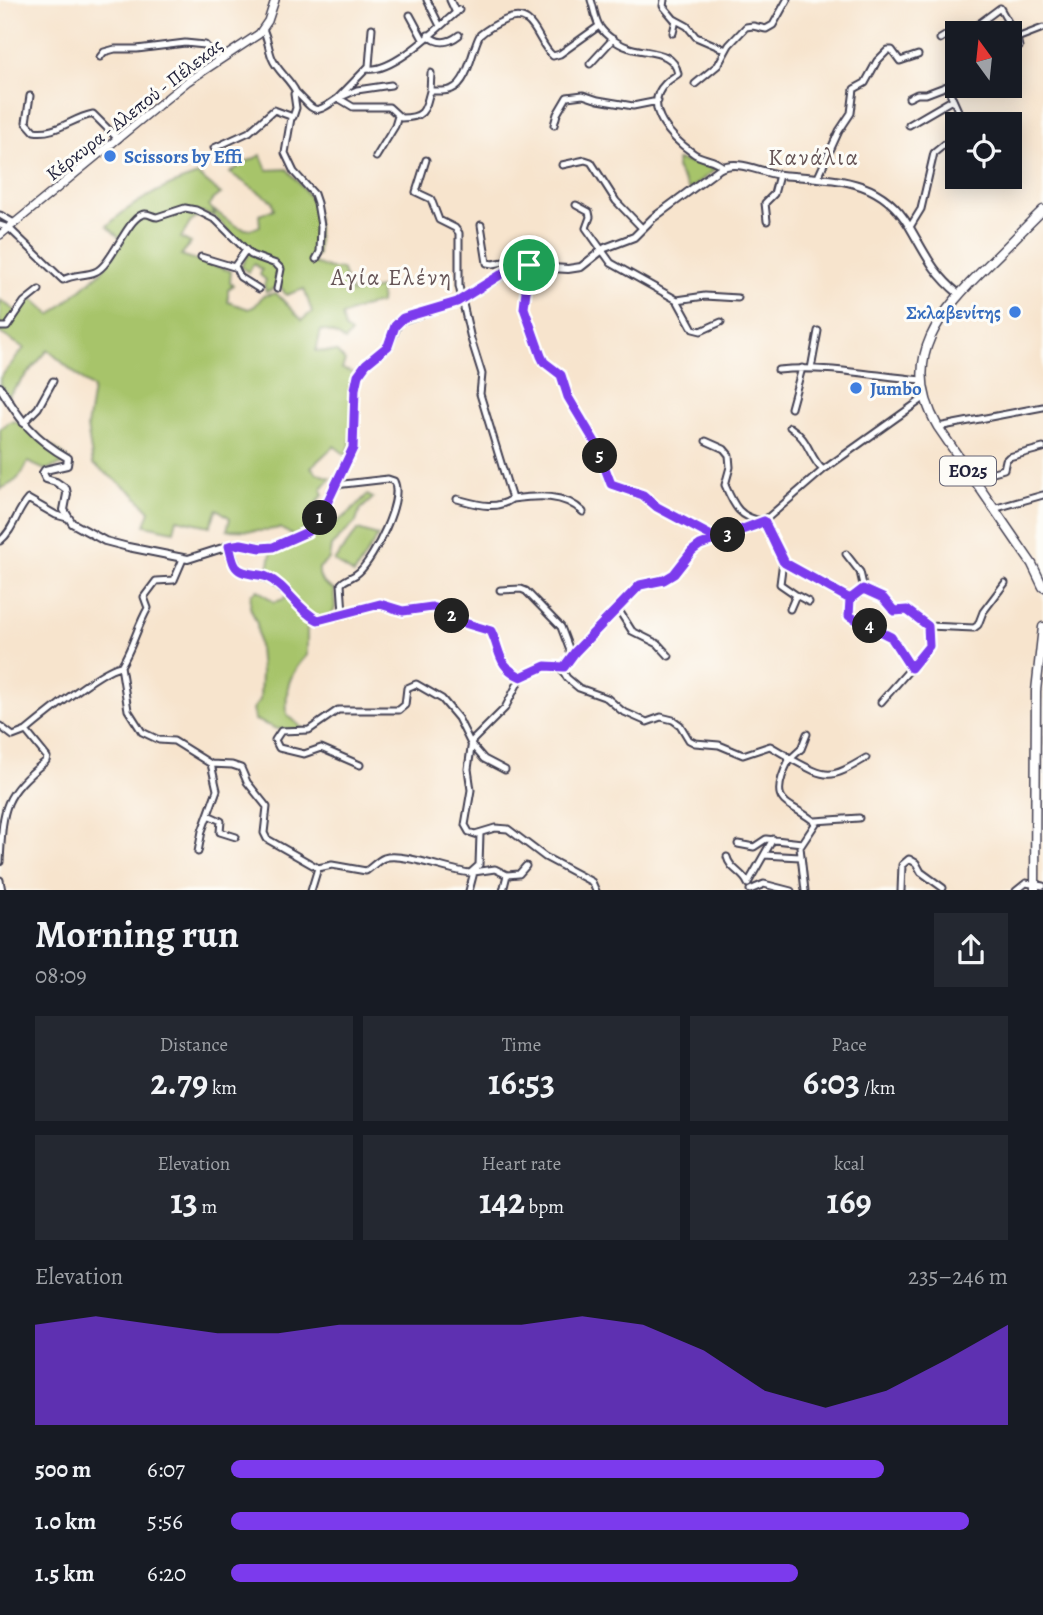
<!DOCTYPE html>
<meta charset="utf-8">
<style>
:root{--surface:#171b24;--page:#242831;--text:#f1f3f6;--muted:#9ea1a6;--accent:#7c3aed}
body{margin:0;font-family:Alegreya,serif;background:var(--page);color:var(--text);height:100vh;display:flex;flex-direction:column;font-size:26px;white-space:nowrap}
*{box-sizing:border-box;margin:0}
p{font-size:23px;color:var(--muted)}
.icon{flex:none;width:38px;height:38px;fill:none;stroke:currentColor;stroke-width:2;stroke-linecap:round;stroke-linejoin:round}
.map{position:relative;height:890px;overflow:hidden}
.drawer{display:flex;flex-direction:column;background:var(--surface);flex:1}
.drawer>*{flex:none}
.needle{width:46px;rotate:345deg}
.buttons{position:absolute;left:945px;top:21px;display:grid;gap:14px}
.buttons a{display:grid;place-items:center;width:77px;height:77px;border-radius:0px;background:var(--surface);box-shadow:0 4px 18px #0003;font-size:35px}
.pin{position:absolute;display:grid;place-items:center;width:60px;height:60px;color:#fff;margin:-30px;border:4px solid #fff;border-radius:50%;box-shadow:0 2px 7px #0007}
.km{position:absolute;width:35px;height:35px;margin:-18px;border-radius:50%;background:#222;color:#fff;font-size:19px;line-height:35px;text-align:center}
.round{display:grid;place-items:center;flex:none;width:74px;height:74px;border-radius:0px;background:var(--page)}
.overview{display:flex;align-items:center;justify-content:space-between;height:119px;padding:0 35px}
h1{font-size:38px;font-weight:600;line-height:52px}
.stats{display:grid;grid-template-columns:repeat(3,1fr);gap:10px;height:119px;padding:7px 35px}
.stats div{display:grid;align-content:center;border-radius:0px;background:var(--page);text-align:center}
.stats b{font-size:35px;font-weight:600}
.stats small{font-size:19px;font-weight:400}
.stats p{font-size:19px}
.chart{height:196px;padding:14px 35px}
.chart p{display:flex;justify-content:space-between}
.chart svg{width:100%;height:126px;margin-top:7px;fill:var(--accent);opacity:.7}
ul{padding:0 35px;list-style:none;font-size:23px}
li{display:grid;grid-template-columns:112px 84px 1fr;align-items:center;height:52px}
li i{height:18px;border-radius:9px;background:var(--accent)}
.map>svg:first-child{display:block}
.green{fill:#a7c46b;stroke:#647353;stroke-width:2}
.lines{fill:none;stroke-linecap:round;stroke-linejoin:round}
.minor-casing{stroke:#423f51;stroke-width:9}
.tertiary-casing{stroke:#423f51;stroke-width:10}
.secondary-casing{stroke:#423f51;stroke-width:10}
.primary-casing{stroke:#423f51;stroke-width:11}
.minor{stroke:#fff;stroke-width:5}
.tertiary{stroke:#fff;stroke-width:6}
.secondary{stroke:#fff;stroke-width:7}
.primary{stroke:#fff;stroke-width:8}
.route-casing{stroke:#fff;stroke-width:14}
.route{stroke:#7c3aed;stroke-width:9}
.shop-dot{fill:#3f7fe0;stroke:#fdfcf7;stroke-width:2.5}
.labels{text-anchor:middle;stroke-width:6;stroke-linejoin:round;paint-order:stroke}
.shield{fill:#fdfcf7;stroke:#646373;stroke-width:2}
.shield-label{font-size:18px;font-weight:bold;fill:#22223b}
.street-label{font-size:19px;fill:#22223b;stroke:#fdfcf7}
.shop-label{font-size:19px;font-weight:bold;fill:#366cbe;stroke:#fdfcf7;text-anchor:start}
.quarter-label{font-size:23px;letter-spacing:2px;fill:#655456;stroke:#fdfcf7}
</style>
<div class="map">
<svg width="1043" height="891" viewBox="0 0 1043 891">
<rect width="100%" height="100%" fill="#fdfcf7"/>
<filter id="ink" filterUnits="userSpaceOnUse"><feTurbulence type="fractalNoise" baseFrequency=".0143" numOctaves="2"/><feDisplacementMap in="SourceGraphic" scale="14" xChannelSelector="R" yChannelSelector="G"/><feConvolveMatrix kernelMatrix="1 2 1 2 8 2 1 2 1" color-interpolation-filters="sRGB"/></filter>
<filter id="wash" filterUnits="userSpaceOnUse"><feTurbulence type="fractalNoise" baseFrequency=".00686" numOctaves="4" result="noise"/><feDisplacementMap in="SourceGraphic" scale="28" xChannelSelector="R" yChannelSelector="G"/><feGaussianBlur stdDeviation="1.57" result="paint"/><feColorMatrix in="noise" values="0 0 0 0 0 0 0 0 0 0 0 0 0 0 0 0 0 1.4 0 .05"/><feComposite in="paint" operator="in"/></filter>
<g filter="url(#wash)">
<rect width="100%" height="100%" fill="#f7e4cd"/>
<path class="green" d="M261 155 267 170 287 169C321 207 317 207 318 255L313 259 314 263 331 269H342L352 293 381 288 380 303 363 307 342 316 345 329 351 333 345 341C338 335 331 331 321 330L316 351 337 352 345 361 342 369 356 374 350 446 346 455 334 446 311 467 316 473 331 478 321 489 323 495 316 503 322 507 313 524 294 536 280 528 262 531 227 530 230 518 217 509 210 526 177 519 174 531 145 525 150 511 132 492 93 464 87 427 93 389 48 350 8 396 0 384V378L24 348 0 333V300L19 313 25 303 33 299 51 315 101 272 123 241 107 226C133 201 164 186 198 175L221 194 213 199 209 206 213 210 212 216 202 212 190 223 181 238 191 243 181 255 231 271 230 283 233 285 228 290V302L249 309 255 306 263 296 276 293 302 320 312 312 304 289 286 295 280 286 266 292 264 285 266 280 260 275 262 270 254 264 248 272 241 267 249 252 214 216 215 211C229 220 242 236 260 226L259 215 274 209 272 201 230 173 242 164Z
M677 160 717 168 689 190 676 168Z
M11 421 23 423 66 457 69 462 45 470 28 462C22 477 15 483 0 489V429Z
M367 495 373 498 360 510 356 522 331 546 329 559 319 568C318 581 324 584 334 590L335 608 332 615 316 621 307 622V655C289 674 285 688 287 714L303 729H277L255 720 253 709 260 700 261 672 257 624 250 607 251 594 258 590 274 602 284 599 288 590 267 574 272 549 312 531 319 534 348 514Z
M358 530 378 536 354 574 334 561Z"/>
</g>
<g filter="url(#ink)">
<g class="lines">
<g class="minor-casing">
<path id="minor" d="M427 0 440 26
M450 0 456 13
M591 0C594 8 595 20 600 27 605 35 618 44 627 47 645 54 674 49 678 74 674 77 668 80 665 84 641 108 674 140 693 153 702 160 715 158 723 167
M664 0 663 6 674 19 687 26 696 37 726 50
M410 15 423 39
M263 29C268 39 268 48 272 58 277 71 290 79 296 92
M673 33 676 20
M428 35C438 45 449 43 459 35
M940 39 955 30 973 28 1000 8 1017 38 1010 41
M1010 53 1019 47 1017 38 1043 28
M100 57 104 52 115 49H137L185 43 205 45 218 60
M590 64 613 39
M367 69C394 73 438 27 459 10
M957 82 947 86 964 124
M695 84 718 65 729 45 746 27 753 26 766 29 773 25 787 0
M430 91 431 73
M30 96 26 122 34 131C55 135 72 118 93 114L118 139
M341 97 357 90 391 85
M338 98 369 66 372 28
M909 98 917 94H926L947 86
M291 118 285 153 294 172 314 194 317 203 321 226 320 252 316 259
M554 125 557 114 567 97 583 95 598 100 633 106 658 101
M909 125 952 100
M214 148 249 132 274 110 293 117 296 108 294 94 296 92C316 112 313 116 338 98L353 107H389L401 118C424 118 425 111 430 91 437 91 446 92 452 89 469 82 472 48 480 35 488 28 496 24 505 20 536 7 536 43 553 56L560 54 599 26
M376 157 395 126 398 116
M426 160 416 192 431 199 439 220 455 228 459 233V286L471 339 482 374 480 394 512 499C495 511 476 504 457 499
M562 165 585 160 591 162 616 201 642 228
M818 177 839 131 851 113 854 89 865 83 877 61 888 50H892L900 61 918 55
M576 205 589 212 590 217 586 228 611 263 677 300 693 329 701 331 721 322
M0 215 14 223
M767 221 765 203 774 194 779 175
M0 225 9 228 63 280C73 274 85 276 95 272 113 265 129 212 146 214 150 214 153 217 157 217L185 208 196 210 216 220 251 255 276 264 281 269 277 289
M481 225 487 263 493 264 514 260 520 265
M910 227 921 209 934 153 957 134
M201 257 234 267 246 250
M529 265 524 308 541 356 544 362 561 375 568 397 595 441 608 480 611 484 643 495 657 507 717 539
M235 266 240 277 259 289
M677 300 705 296 738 298
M0 327H7L24 302 39 290
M811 369 818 331
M778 370C827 365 874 376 922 380
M791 408 802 368
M23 423 38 408 53 381
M790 427C810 440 808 456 823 470
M938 427 1043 407
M706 441 724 449 729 455 730 467 725 485C734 506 740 519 764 521L785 563 851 599C870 583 880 593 894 611L907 610 928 626 974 628 978 625 983 612 1005 583
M972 478 1004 469 1006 460 1009 457 1043 448
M335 485 388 479 394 481C404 500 374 558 359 572 353 578 346 578 341 584L343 613 378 604 403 611 432 607 443 610 461 622 491 631C501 651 497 666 521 677
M512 499C537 496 564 493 583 512
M993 509 1043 495
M0 541C14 530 16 512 28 499L56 515 67 518
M229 546 238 569 271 580 314 618 319 620 343 613
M846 554 860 572 864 589
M183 559 174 580 156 581 144 597 148 608C137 627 133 647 121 666L128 710 142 732 159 740 174 741 211 764 232 765 241 768 247 782 267 807 264 833 267 839 318 868 332 865 366 871C372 867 377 861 384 858 403 852 449 871 470 873L479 865 480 834
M783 561 780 584 796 595 790 609
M500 590 521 589 526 591 561 627 572 656
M796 595 809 602
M851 599 849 616 891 637 911 668 929 646 928 626
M618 609 632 631 658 644 669 656
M561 668 567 678 579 688 607 698 622 711 647 722 661 717 673 720 680 725 689 740 695 743 719 745 743 755 770 746 787 756 789 760C766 807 789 800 816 823L800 847 805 891
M881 702 911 668
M0 726 13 736 26 731 47 757 46 761C2 796 3 808 0 862
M26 731C43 717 103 668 121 666
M791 759C828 779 829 780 866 758
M789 760 801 749 807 734
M360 765 321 748 304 754 279 748 275 740 281 731 309 730 338 710H399L405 705 407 688 416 684 442 699 458 718 471 744 484 759 505 770
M208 815 221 821 220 832 236 837
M815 821 859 818
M738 844 754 847 766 839 802 843
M198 852 202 831 217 790 211 764
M764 855 800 857
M727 857C730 870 743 872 748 884
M507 875 519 874 526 866
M0 880 2 891
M748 883 773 839
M750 890 764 884 791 891
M311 891 318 868
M469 891 474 872 495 869 507 875 503 891
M596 891 592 882 545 857 508 829 495 828 475 834 469 832 465 825 471 790 468 769 472 741 505 708 521 677 545 666 564 667 575 652 640 585 664 580 674 574 692 551 700 545 764 521 823 470 924 398
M901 891 902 865 909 859 916 863 921 872 943 888
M1016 891 1026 883 1043 886"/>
</g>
<g class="tertiary-casing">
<path id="tertiary" d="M0 387C20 420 34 439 68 458L67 465 45 470 43 473 46 479 56 482 66 489 67 494 64 510 72 523 105 541 128 547 188 559 235 544 268 548 292 539 311 529 321 515 353 448 355 389 358 375 366 364 388 347 399 321 457 302 518 266 568 269 581 267 605 248 634 237 653 218 719 169C738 158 760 173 781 175 830 180 879 175 909 226 925 253 933 273 959 294"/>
</g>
<g class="secondary-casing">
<path id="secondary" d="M0 235 188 81 259 34 268 21 275 0"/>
</g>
<g class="primary-casing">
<path id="primary" d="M1043 210C1025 227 1008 246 989 264 941 311 898 358 938 427L1032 564 1043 587
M1035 891 1036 691 1043 627"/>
</g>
<use href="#minor" class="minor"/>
<use href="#tertiary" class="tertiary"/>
<use href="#secondary" class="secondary"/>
<use href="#primary" class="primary"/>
</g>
</g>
<g class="lines" filter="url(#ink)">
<g class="route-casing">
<path id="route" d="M529 265 513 267 457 302 403 318 395 326 388 346 366 364 358 375 355 389 353 448 318 522 307 532 273 547 261 548 241 544 229 546C231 552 232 562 236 567 243 576 258 573 267 577 287 586 297 610 318 620L380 604 403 611 432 607 443 610 461 622 491 631C501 651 497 666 521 677L545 666 564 667 575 652 640 585 664 580 674 574 692 551 700 545 756 525 764 521 783 561 785 563 850 599 863 589 883 598 894 611 907 610 928 626 929 646 911 668 891 637 849 616 850 599 785 563 764 521 717 539 657 507 643 495 611 484 595 442 568 397 561 375 544 362 541 356 524 308 529 265"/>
</g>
<use href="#route" class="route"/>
</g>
<g class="shop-dot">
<circle cx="110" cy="156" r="7"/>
<circle cx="1015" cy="312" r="7"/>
<circle cx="856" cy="388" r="7"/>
</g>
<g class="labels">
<rect class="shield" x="940" y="456.5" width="56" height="29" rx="5"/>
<g class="shield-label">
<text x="968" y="477">ΕΟ25</text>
</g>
<g class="street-label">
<text transform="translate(134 109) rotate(-38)" y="7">Κέρκυρα - Αλεπού - Πέλεκας</text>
</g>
<g class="shop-label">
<text x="124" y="163">Scissors by Effi</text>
<text x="1001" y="319" text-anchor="end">Σκλαβενίτης</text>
<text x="870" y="395">Jumbo</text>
</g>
<g class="quarter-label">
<text x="814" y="165">Κανάλια</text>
<text x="392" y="285">Αγία Ελένη</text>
</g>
</g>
</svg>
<div class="buttons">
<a><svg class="needle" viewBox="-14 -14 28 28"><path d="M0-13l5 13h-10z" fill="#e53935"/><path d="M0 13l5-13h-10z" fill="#9ea1a6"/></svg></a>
<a><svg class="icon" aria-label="locate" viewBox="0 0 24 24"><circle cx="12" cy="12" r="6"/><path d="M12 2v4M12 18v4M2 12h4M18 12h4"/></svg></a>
</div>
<div class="pin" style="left:529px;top:265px;background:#1e9e55"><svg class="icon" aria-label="arrive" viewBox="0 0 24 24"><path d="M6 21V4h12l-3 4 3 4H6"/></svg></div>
<b class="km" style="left:320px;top:518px">1</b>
<b class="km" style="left:452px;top:616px">2</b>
<b class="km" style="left:728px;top:535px">3</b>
<b class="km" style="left:870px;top:626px">4</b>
<b class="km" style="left:600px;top:456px">5</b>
</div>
<section class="drawer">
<div class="overview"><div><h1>Morning run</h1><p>08:09</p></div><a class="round"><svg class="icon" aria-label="share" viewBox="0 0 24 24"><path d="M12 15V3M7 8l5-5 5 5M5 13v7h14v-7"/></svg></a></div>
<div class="stats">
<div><p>Distance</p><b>2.79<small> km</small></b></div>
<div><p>Time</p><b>16:53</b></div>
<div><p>Pace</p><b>6:03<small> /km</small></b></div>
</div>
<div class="stats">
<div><p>Elevation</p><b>13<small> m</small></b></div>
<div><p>Heart rate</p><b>142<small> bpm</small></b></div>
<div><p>kcal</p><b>169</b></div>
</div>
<div class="chart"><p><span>Elevation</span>235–246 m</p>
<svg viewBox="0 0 160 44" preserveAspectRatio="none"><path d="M0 44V9L10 6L20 9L30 12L40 12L50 9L60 9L70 9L80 9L90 6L100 9L110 18L120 32L130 38L140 32L150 21L160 9V44z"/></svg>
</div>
<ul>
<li><b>500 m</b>6:07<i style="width:84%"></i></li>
<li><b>1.0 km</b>5:56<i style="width:95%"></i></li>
<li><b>1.5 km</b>6:20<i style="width:73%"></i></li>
</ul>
</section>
